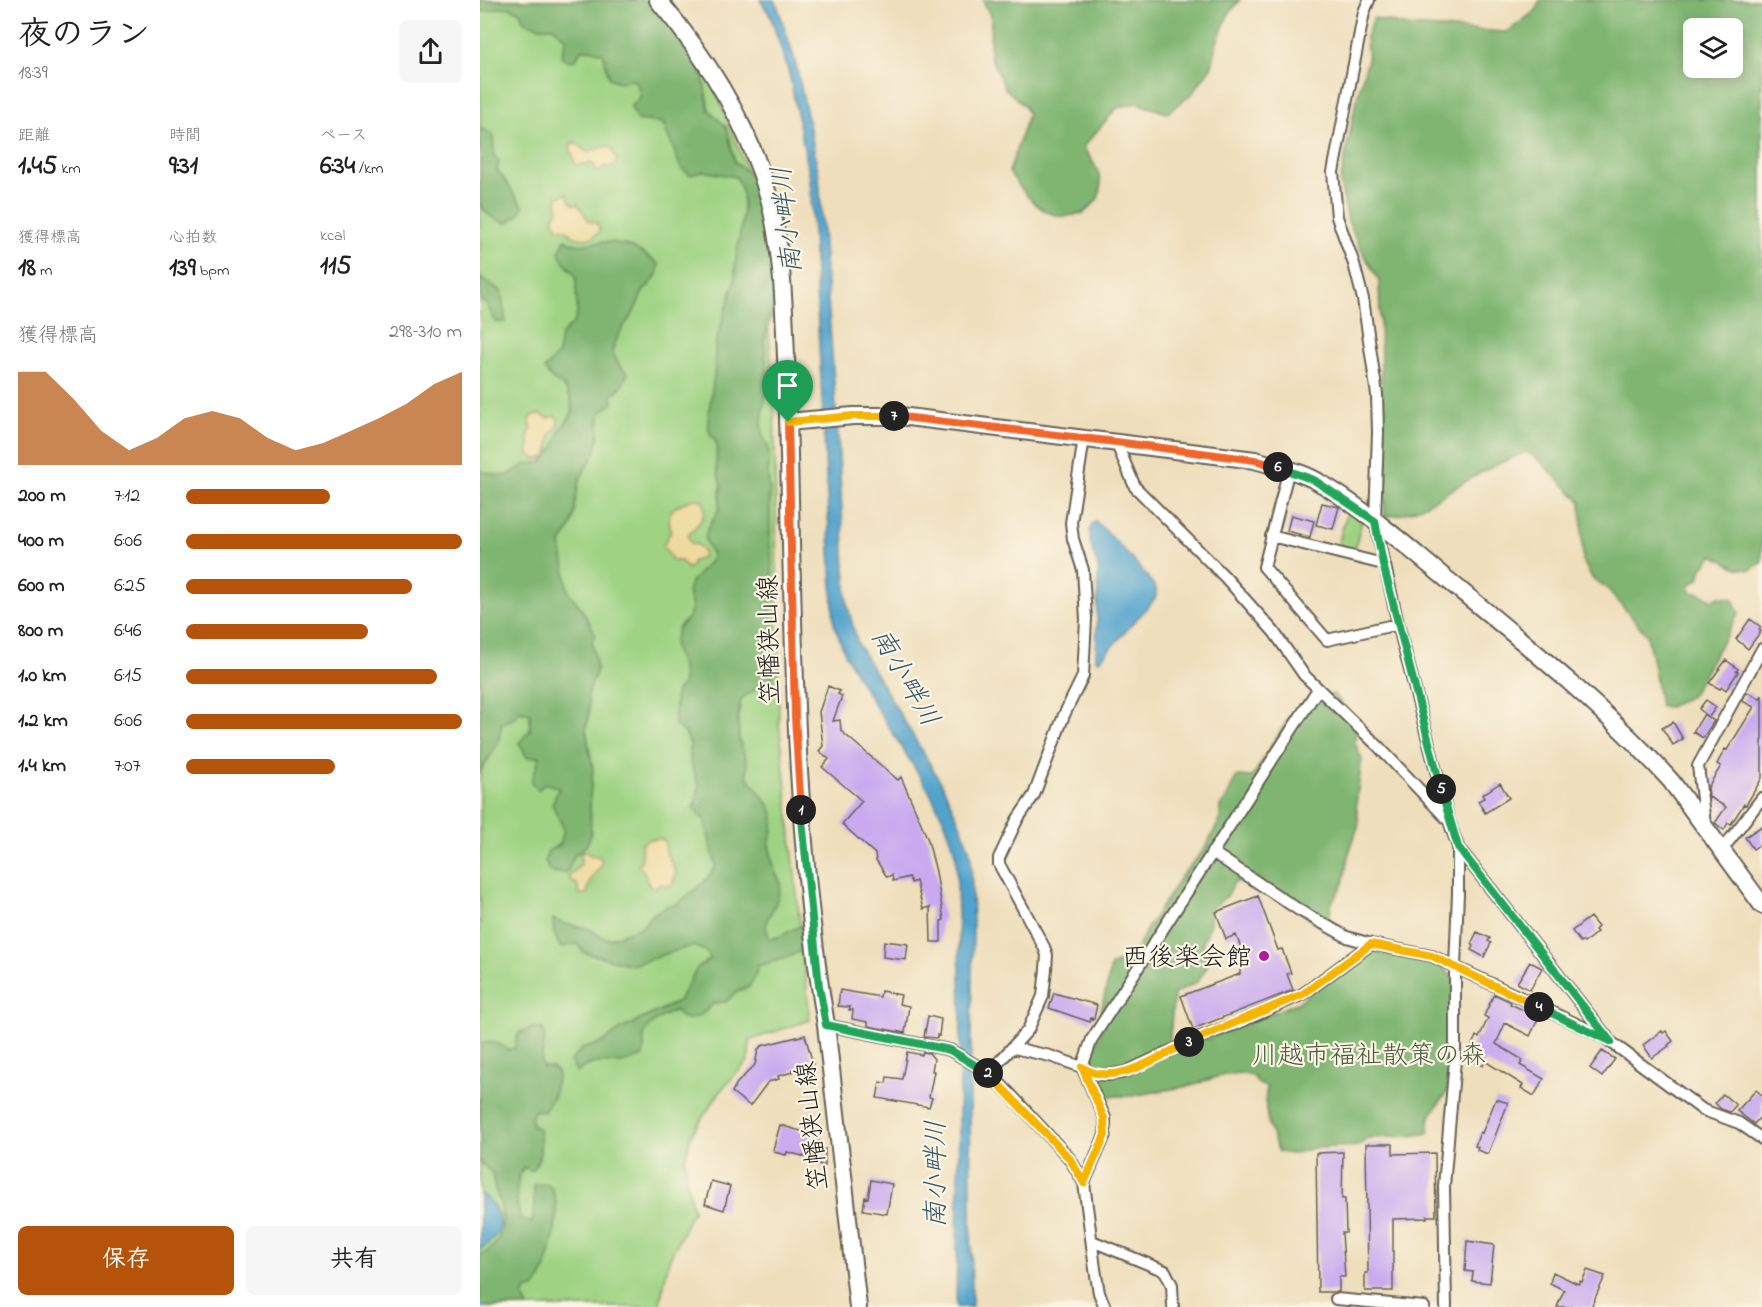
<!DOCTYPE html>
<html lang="ja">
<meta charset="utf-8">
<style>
:root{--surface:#fff;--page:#f6f6f6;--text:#222;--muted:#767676;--accent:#b45309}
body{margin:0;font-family:"Indie Flower","Klee One",sans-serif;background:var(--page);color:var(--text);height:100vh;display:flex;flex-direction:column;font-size:22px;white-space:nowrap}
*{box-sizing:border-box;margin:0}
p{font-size:20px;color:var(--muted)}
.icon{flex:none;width:33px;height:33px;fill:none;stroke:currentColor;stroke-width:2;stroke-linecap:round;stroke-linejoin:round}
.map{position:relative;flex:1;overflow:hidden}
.details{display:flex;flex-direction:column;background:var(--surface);width:480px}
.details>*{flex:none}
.tools{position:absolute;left:1203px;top:18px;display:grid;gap:12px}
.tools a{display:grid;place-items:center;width:60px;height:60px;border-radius:9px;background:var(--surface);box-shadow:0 3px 15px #0003;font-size:30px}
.pin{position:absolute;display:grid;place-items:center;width:51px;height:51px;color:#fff;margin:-62px -26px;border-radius:50% 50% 50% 0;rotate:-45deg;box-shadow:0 0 6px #0007}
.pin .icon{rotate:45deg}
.km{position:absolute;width:30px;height:30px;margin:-15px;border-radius:50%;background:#222;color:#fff;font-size:16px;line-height:30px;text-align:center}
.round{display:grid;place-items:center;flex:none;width:63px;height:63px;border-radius:9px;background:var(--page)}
.summary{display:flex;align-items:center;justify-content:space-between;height:102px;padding:0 18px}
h1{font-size:33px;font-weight:800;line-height:45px}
.stats{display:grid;grid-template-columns:repeat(3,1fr);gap:9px;height:102px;padding:6px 18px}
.stats div{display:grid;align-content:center}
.stats b{font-size:26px;font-weight:800}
.stats small{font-size:16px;font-weight:400}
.stats p{font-size:16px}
.chart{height:168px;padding:12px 18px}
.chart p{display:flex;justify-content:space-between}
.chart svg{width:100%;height:108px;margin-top:6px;fill:var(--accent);opacity:.7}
.primary-button{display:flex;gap:12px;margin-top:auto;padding:12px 18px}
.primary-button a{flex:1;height:69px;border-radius:9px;background:var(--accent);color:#fff;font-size:24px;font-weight:800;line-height:69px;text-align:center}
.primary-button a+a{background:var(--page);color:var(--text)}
ul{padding:0 18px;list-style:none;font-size:20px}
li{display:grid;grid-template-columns:96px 72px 1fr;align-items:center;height:45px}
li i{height:15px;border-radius:8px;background:var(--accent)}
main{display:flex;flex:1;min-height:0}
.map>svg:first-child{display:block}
.green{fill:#9fd383;stroke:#5e7850;stroke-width:1.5}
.forest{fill:#7fb571;stroke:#4e6846;stroke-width:1.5;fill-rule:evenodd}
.sand{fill:#eeda9e;stroke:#857b5d;stroke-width:1.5}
.water{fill:#51a3cc;stroke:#366074;stroke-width:1.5}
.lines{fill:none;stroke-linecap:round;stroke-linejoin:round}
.stream{stroke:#51a3cc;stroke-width:4}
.building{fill:#c9aaef}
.street-casing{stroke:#666054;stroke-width:14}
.secondary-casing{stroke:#666054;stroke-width:20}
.street{stroke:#fff;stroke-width:10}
.secondary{stroke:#fff;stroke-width:16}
.split-1-casing{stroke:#fff;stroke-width:12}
.split-2-casing{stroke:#fff;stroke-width:12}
.split-3-casing{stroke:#fff;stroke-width:12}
.split-4-casing{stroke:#fff;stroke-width:12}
.split-5-casing{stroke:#fff;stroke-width:12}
.split-6-casing{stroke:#fff;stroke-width:12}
.split-7-casing{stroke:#fff;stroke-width:12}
.split-8-casing{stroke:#fff;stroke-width:12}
.split-1{stroke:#f0652b;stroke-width:8}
.split-2{stroke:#22a559;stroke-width:8}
.split-3{stroke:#f5b400;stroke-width:8}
.split-4{stroke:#f5b400;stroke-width:8}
.split-5{stroke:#22a559;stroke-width:8}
.split-6{stroke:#22a559;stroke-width:8}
.split-7{stroke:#f0652b;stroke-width:8}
.split-8{stroke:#f5b400;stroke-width:8}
.poi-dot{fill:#b5179e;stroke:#fcf5e5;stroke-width:2}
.labels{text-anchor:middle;stroke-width:4.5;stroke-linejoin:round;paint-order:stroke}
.street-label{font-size:26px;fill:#1c1c1c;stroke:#fcf5e5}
.poi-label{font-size:26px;fill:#1c1c1c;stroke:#fcf5e5;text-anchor:end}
.park-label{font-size:26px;fill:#4a5c40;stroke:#fcf5e5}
.water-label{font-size:27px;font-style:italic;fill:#34596b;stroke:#fcf5e5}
</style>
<main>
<section class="details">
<div class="summary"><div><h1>夜のラン</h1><p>18:39</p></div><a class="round"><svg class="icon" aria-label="share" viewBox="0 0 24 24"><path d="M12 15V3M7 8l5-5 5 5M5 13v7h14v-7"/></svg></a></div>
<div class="stats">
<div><p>距離</p><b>1.45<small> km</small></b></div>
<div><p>時間</p><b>9:31</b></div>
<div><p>ペース</p><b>6:34<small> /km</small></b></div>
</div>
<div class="stats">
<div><p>獲得標高</p><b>18<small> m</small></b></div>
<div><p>心拍数</p><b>139<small> bpm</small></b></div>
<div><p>kcal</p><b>115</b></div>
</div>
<div class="chart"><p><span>獲得標高</span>298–310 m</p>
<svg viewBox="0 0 160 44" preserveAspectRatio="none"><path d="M0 44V6L10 6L20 17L30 30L40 38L50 33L60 25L70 22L80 25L90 33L100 38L110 35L120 30L130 25L140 19L150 11L160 6V44z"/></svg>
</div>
<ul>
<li><b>200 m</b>7:12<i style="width:52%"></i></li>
<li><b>400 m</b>6:06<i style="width:100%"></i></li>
<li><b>600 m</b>6:25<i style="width:82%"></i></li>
<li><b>800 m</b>6:46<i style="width:66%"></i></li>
<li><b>1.0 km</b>6:15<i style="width:91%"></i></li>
<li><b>1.2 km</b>6:06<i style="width:100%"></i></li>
<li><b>1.4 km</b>7:07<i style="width:54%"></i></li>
</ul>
<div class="primary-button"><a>保存</a><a>共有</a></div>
</section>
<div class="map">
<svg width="1282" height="1307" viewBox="0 0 1282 1307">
<rect width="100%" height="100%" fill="#fcf5e5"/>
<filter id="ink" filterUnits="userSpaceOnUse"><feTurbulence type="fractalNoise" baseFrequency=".0167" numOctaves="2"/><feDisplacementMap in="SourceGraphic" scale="12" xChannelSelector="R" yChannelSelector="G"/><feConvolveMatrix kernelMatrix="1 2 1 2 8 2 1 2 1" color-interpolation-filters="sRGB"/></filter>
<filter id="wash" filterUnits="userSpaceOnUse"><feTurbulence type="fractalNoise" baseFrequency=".008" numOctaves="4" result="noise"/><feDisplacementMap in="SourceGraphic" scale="24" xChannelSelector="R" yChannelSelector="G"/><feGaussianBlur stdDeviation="1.35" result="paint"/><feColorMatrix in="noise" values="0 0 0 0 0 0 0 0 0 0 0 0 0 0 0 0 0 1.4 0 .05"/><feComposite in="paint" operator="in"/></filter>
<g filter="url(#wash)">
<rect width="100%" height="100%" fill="#eedebb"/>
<path class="green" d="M0 0H163L230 78 269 174 285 286 294 399 299 722 330 1020 270 1040 268 1061 241 1090 211 1135 205 1158 207 1181 213 1211 189 1260 179 1307H0Z
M868 510 882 520 874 552 857 548Z"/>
<path class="forest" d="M0 0H171L212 52 223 77 229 110 247 128 255 162 274 177 291 253 295 264V291L292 313 284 340 288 381 282 419V435L288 445 289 458 288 477 290 490V542L293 582 291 611 294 628 293 681 276 689 261 699 258 718 259 738 267 763V776L290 806 294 816 293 830 289 845 295 872 301 883C300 891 298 899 294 907 286 921 283 923 290 939 303 938 311 928 324 925L326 932V949L303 959 277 966 276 974 269 987 255 993 246 1002 234 1003 220 1016 209 1019 203 1018 195 1010C183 1017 168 1022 164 1036 163 1042 165 1049 163 1056 156 1058 147 1063 139 1063 119 1063 116 1059 97 1072L90 1061 102 1049 121 1043 143 1028 193 1004 199 1000 218 967 231 959 226 951 213 946 204 948 152 965 103 952 98 944 80 947 74 933 73 919 85 924 110 929 120 936 129 939 162 927 171 915 187 906 197 904 224 882 236 867 225 821 214 809 219 786 210 761V744L205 733 195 725V694L203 684 202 667 194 647 195 639 198 628 208 618 212 608 208 592 211 582 233 558 225 539 227 530 239 509 241 485 236 467 237 444 229 431 228 419 235 368V345L255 280C252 248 274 206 256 177L223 171 210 175 201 168 183 123 157 120 151 106 160 98 159 89 154 80 139 82 129 78 123 53 110 49 100 51 96 60 88 61 81 57 86 39 73 27H60L44 22 40 12C19 1 17 13 0 11Z
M503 0H760L748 15 737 42 732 66 712 94 687 113 656 103 637 108 603 147C613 162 627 179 618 198 615 203 608 209 604 213 597 214 587 217 580 216 557 213 541 189 529 172L548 114 544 106 525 88 510 56 511 18Z
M1060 0H1282V562L1270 570 1257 568 1233 555 1222 568 1219 579 1209 585 1211 593H1219L1233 600 1239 597 1252 598 1259 613 1211 696 1189 707 1180 706 1174 668 1167 635 1127 588 1112 578 1103 561 1101 502 1060 461 1047 452C1027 459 1007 469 988 480 963 494 935 516 905 516L899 280 880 248 868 221 860 182 876 101 888 59 886 37 894 18 927 26 1027 32 1055 11ZM1214 28H1252V68H1214Z
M0 128 13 134 14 155 19 162 17 170C28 182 33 195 43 206L38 216 27 223C13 219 6 216 0 202Z
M85 239C101 249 105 243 122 242 146 241 161 251 179 264 177 281 172 280 163 292 158 300 156 311 150 318 141 328 137 338 132 351L140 367 148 373 143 384 132 396 133 403 121 412C117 426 121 439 115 453 110 464 100 473 98 486 93 511 98 520 81 543L88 591 101 608 115 633 112 642 117 669 108 694 109 713 106 730 113 769 110 798 111 835 106 846 94 856 87 873 70 872 65 861 68 851 80 845 84 829 72 804 79 788 65 783 58 790 51 782 60 757H47L39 743 50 730V713L39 711 35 718 22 723 18 744 0 772V556L2 554 0 550V470L11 474 27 476 46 464 62 463 75 446 80 430 92 414 91 399 84 387 71 378 64 369 78 354 81 335 94 322 97 314 96 276 83 261 79 252Z
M0 278 21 291 26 322H16L5 302 0 300Z
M854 694 867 709 876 731 875 743 882 759 876 804 879 824 869 853 863 884 852 902 849 918 838 926C813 906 788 881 754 882L748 895 730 910V926L723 942 727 967 717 982 694 994 689 1046 729 1038 817 1003 852 977 893 952 935 958 962 966 973 978 972 1033 967 1092 950 1116 948 1133 931 1136 888 1138 878 1146 833 1148 813 1154 799 1152C790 1132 782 1109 787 1087L779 1084 773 1076 758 1073 740 1076 709 1086 651 1096H621L608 1064 622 1029 620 1016 631 966 646 958 658 948 666 930 703 874 724 850 740 820V806C751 796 749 786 758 776L772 777 808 719 827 700Z
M53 1028 63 1029C68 1046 59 1053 62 1067L73 1068 78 1074 73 1097 64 1112 55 1110 51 1118 52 1125 59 1129C61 1142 62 1162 51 1171L44 1167C34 1182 36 1200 40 1218L52 1223C55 1214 53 1197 54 1185 58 1185 64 1183 68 1185 87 1196 69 1275 55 1287 54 1288 47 1290 46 1290L43 1297 48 1307H0V1255C22 1246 26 1224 20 1202 16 1189 13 1189 13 1174L0 1162V1044C10 1042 20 1041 27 1050L35 1048 36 1039 40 1032Z"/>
<path class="sand" d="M95 142 107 152 128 146 132 149 137 160 133 167H124L120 171H115V166L111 163 96 165 90 149 91 144Z
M87 193 90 202 95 205 98 204 109 221 117 223 120 231C112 240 105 240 94 237L87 230 78 228 74 223V217L78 210 77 197Z
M59 414 68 418 75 416 78 419V425L70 436 68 455 63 458 56 459 48 453 50 445 47 437 52 429 49 419 51 416Z
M215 499 222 500C231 517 216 524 208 536L211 543 218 545 223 551V557L212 562V565L208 569 201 561H193L183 546C185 540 188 538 190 533 192 527 189 524 189 519 188 507 206 501 215 499Z
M170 839H181L185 841 186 852 196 872 193 884 184 886 182 884C167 893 169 881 163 870L159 867 158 865 162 859 161 844Z
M107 852 109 855 118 856 122 860 121 866 111 879 107 894H99L97 884 89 879 90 876 101 864V853Z"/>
<path class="water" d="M280 0H294L297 5 315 60 331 133 339 176 358 436 367 604 378 644 462 784 482 828 491 855 493 925 490 1099 492 1307H476L481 1006 476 857 466 825 448 789 381 683 365 654 354 624 330 178 309 73 290 15Z
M616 522C628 532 670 577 676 589 677 593 676 595 675 599L619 661 616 660 618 568 610 543V531L612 524Z
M0 1194C12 1199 25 1220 18 1232 14 1239 6 1245 0 1250Z"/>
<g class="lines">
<path class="stream" d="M0 1304 2 1307"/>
</g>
<g id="blocks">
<path class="building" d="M842 503 859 507 853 529 836 525Z
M811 515 834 521 830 537 807 531Z
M1270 619 1281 627 1279 629 1281 631 1268 649 1256 639Z
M1246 660 1258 669 1256 671 1258 672 1246 690 1242 687 1240 689 1229 683Z
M348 686 360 691 358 694 362 696 353 721 360 720 361 731 418 780 421 777 438 816 448 840 456 872 464 920 461 921V942H451L450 907 443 909 436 881 431 883 429 877 413 881 412 875 407 877 396 860 395 854 362 824 382 801 342 767 349 759 339 751 343 746 339 712Z
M1267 692 1280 699 1282 695V778L1266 805 1264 804 1251 824 1248 823 1244 830 1235 823 1246 807 1229 797 1228 787 1241 766 1237 764 1245 749 1247 750 1274 707 1262 701Z
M1226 700 1236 707 1229 717 1219 709Z
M1224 714 1234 721 1223 738 1213 732Z
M1193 722 1203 739 1193 745 1182 728Z
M1020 783 1029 798 1005 813 998 801 1004 798 1002 795Z
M1282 826V843L1273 849 1265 837Z
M778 896 798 950 802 949 811 973 807 974 813 990 713 1029 701 996 760 974V967L767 963 756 935 746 939 736 912Z
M1110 917 1118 927 1115 930 1117 932 1104 943 1102 941 1100 942 1092 931Z
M997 932 1010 938 1008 941 1011 943 1004 957 991 950 993 946 991 944Z
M404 941 428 944 426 960 403 957Z
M1050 962 1062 968 1050 990 1037 983Z
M360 990 400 997 401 991 421 995 419 1004 429 1006 425 1033 388 1026V1022L372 1019 373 1010H369L370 1007 358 1006Z
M574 993 617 1005 614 1019 611 1018 610 1022 569 1008Z
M1014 994 1031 1002 1030 1004 1059 1017 1050 1036 1025 1023 1016 1044 1043 1060 1040 1065 1064 1079 1054 1096 1041 1088 1043 1085 1005 1061 1003 1066 989 1060 992 1053 989 1052 996 1036 999 1038 1008 1018 1004 1016Z
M448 1016 461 1019 459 1036 457 1035V1038L444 1037Z
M1182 1031 1183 1033 1186 1031 1193 1041 1188 1045 1189 1046 1172 1058 1163 1045Z
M325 1035 333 1064 312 1070 313 1072 298 1076 299 1079 288 1082 270 1106 252 1092 257 1083 275 1065 278 1050 281 1046Z
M1122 1051 1135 1059 1122 1077 1110 1068Z
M427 1052 442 1055 443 1052 449 1053 454 1059 452 1071H454L449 1097 452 1098 449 1107 397 1098 400 1082 406 1083 407 1077 422 1079Z
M1276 1090 1282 1095V1115L1274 1124 1257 1111Z
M1243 1094 1256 1105 1250 1112 1241 1109 1235 1103Z
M1016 1099 1028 1103 1008 1154 997 1150 998 1147 995 1146 1000 1132 1002 1133Z
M300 1125 338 1136 340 1150 345 1149V1166L331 1162 326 1157 307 1152 306 1155 294 1152 293 1150Z
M886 1144H913V1154L955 1153 956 1216H947V1218L913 1219V1291H885V1273H888Z
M863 1152 862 1199H865L866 1233H862L865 1277H859V1292H838L836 1153Z
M391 1180 412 1184 407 1214 383 1210 385 1197 388 1198Z
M231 1181 250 1186 244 1210 225 1204Z
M987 1241 1014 1245 1010 1283 992 1281 993 1272 985 1271Z
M1107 1270 1125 1276 1111 1307H1077L1084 1290 1070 1283 1073 1272 1098 1284 1100 1281 1102 1282Z"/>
</g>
</g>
<g filter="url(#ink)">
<use href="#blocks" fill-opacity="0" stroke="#666054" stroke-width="1.5"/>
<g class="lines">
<g class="street-casing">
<path id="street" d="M889 0 884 12 853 172 857 217 874 264 883 299 897 395 898 432 895 521 918 624 969 821 978 847V893L975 967V1060L964 1186 966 1307
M636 442 655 487 745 577 794 632 824 675 898 746 969 821
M809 469 784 567 847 640 918 624
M791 536 903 564
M1225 824 1218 766 1282 649
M978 847 1127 1037
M1242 850 1282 798
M732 852 819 910 867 937 891 944 952 956 1124 1037 1223 1110 1259 1123 1282 1139
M346 1025 470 1050 509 1073 531 1095 590 1159 604 1183 615 1269 619 1293 625 1307
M534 1048 570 1056 602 1067 612 1039 838 689
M602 1067 612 1074 628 1075 645 1072 667 1062 720 1037 753 1025 823 994 891 944
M602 1067 625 1118V1135L604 1183
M509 1073 548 1030 563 996 566 969 567 955 564 947 519 864V858L537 820 554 795 584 715 603 676 606 619 603 570 593 539 591 523 604 438
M612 1241 685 1271 692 1285 693 1307
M856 1299 944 1307"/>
</g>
<g class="secondary-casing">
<path id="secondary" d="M178 0C227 58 269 124 289 198 302 250 304 303 306 357 308 405 309 452 310 500 314 676 317 852 346 1025L378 1307
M308 422 373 416H420L775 460C795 466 817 470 835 480 882 506 927 547 969 581 1046 644 1125 708 1191 781L1282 905"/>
</g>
<use href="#street" class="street"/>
<use href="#secondary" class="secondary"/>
</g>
</g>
<g class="lines" filter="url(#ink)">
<g class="split-1-casing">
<path id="split-1" d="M308 422 315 717 321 810"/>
</g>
<g class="split-2-casing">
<path id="split-2" d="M321 810 339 986 346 1025 470 1050 508 1073"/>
</g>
<g class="split-3-casing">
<path id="split-3" d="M508 1073 590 1159 604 1183 625 1135 624 1118 602 1067C634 1089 679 1056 709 1042"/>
</g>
<g class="split-4-casing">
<path id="split-4" d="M709 1042 823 994 891 944 952 956 1059 1007"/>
</g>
<g class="split-5-casing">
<path id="split-5" d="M961 789 978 847 1131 1042 1059 1007"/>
</g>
<g class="split-6-casing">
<path id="split-6" d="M798 467 834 480 895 521 903 564 961 789"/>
</g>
<g class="split-7-casing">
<path id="split-7" d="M414 416 636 442 775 460 798 467"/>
</g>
<g class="split-8-casing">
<path id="split-8" d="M308 422 373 416H414"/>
</g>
<use href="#split-1" class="split-1"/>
<use href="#split-2" class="split-2"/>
<use href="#split-3" class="split-3"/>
<use href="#split-4" class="split-4"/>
<use href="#split-5" class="split-5"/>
<use href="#split-6" class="split-6"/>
<use href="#split-7" class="split-7"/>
<use href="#split-8" class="split-8"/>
</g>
<circle class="poi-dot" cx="784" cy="956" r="6"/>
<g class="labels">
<g class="street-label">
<text transform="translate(288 640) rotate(-91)" y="9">笠幡狭山線</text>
<text transform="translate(331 1126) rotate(-96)" y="9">笠幡狭山線</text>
</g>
<g class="poi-label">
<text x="772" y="965">西後楽会館</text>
</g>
<g class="park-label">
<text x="889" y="1063">川越市福祉散策の森</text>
</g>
<g class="water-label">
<text transform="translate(306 220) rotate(-96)" y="9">南小畔川</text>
<text transform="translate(426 677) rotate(60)" y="9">南小畔川</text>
<text transform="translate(455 1174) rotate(-90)" y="9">南小畔川</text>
</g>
</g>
</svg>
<div class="tools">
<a><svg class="icon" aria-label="layers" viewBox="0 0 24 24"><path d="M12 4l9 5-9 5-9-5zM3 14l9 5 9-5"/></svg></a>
</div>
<div class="pin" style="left:308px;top:422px;background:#1e9e55"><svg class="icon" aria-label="arrive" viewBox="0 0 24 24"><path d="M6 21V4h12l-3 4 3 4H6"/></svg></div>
<b class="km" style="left:321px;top:810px">1</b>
<b class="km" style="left:508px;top:1073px">2</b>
<b class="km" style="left:709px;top:1042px">3</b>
<b class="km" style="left:1059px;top:1007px">4</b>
<b class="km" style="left:961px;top:789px">5</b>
<b class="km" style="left:798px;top:467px">6</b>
<b class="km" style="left:414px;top:416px">7</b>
</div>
</main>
